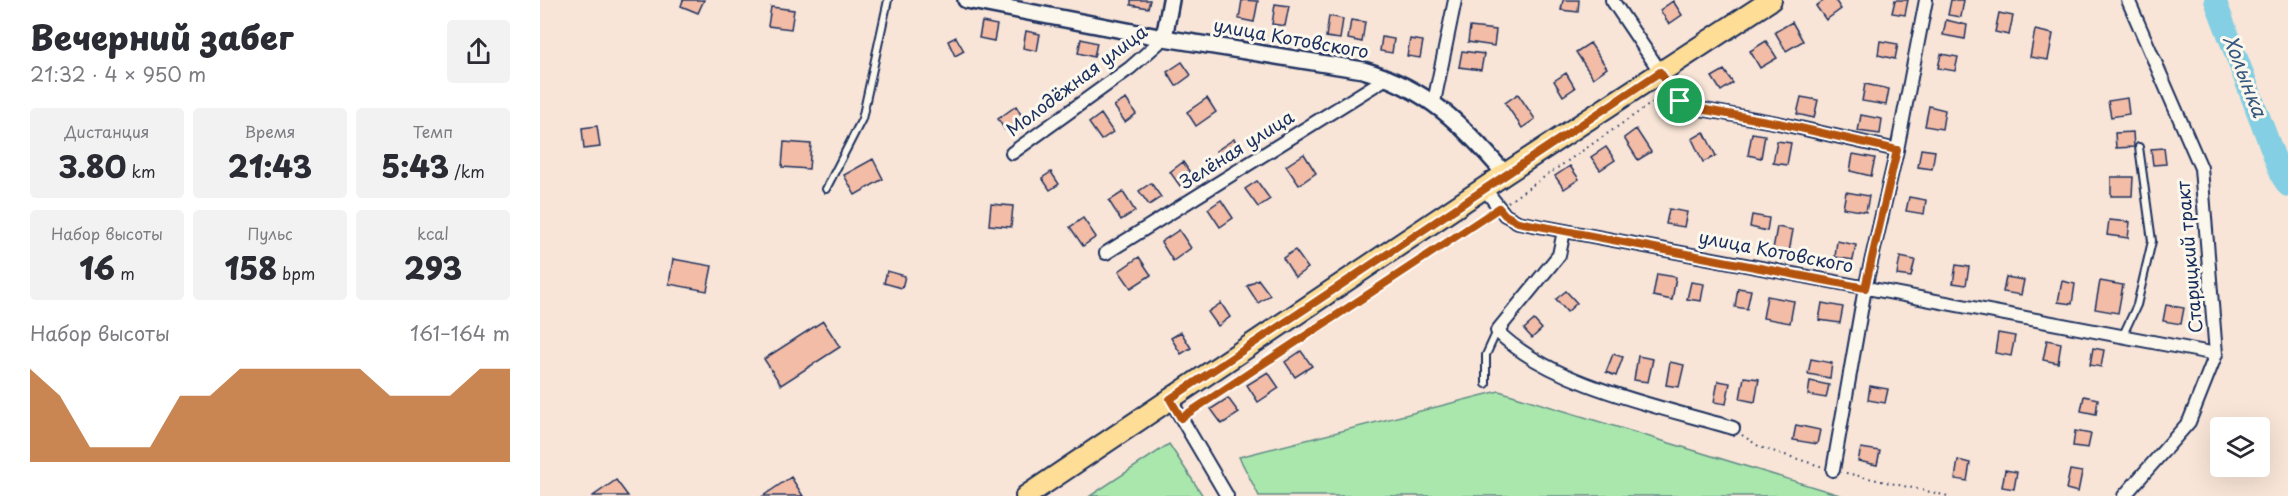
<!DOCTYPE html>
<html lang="ru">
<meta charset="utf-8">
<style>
:root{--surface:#fff;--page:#f2f2f3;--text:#2b2b33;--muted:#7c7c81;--accent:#b45309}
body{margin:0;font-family:"Playpen Sans",sans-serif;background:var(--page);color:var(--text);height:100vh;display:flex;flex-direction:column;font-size:22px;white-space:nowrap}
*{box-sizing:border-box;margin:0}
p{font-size:20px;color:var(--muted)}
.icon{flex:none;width:33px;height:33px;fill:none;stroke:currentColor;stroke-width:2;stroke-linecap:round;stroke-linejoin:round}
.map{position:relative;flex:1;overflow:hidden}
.sheet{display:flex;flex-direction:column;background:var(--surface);width:540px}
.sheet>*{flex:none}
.buttons{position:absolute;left:1670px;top:417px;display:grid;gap:12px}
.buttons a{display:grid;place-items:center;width:60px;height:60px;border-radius:6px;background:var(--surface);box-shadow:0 6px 24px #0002;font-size:30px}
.pin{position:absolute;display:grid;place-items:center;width:51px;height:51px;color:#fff;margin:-26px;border:3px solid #fff;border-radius:50%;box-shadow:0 2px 6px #0007}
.round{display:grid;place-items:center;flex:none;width:63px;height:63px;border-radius:6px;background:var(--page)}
.headline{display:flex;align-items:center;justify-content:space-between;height:102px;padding:0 30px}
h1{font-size:33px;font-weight:800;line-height:45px}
.figures{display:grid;grid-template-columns:repeat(3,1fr);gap:9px;height:102px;padding:6px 30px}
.figures div{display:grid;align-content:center;border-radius:6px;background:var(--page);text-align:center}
.figures b{font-size:30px;font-weight:800}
.figures small{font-size:16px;font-weight:400}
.figures p{font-size:16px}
.chart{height:168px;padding:12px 30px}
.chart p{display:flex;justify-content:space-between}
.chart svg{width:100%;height:108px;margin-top:6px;fill:var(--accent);opacity:.7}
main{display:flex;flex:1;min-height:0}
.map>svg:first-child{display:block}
.green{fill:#aae7ad;stroke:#628b86;stroke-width:1.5}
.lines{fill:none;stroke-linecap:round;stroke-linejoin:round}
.river{stroke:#84cfe3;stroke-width:22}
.building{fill:#f2bca6;stroke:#1b2f5e;stroke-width:1.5}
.service-casing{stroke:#1b2f5e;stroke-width:10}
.minor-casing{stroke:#1b2f5e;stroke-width:16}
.tertiary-casing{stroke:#1b2f5e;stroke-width:20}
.primary-casing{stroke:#1b2f5e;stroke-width:24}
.path{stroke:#1b2f5e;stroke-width:2;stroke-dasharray:1.5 4.5;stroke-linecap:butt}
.service{stroke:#fbf7ec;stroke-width:6}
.minor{stroke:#fbf7ec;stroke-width:12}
.tertiary{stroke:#fbf7ec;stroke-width:15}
.primary{stroke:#fedd96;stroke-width:20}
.route-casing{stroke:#fff;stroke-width:12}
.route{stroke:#b45309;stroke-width:8}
.labels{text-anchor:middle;stroke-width:6;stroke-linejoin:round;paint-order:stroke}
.street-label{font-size:18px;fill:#1b2f5e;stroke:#fbf7ec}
.water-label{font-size:20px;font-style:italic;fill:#35577f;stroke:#fbf7ec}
</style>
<main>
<section class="sheet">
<div class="headline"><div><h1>Вечерний забег</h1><p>21:32 · 4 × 950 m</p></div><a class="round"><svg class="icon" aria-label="share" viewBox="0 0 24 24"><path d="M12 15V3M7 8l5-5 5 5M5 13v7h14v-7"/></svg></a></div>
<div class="figures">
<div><p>Дистанция</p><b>3.80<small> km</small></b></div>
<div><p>Время</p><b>21:43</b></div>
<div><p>Темп</p><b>5:43<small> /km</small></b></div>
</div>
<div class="figures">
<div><p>Набор высоты</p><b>16<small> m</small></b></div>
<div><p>Пульс</p><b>158<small> bpm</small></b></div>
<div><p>kcal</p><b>293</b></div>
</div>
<div class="chart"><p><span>Набор высоты</span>161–164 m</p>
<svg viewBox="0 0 160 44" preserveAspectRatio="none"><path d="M0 44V6L10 17L20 38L30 38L40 38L50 17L60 17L70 6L80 6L90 6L100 6L110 6L120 17L130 17L140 17L150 6L160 6V44z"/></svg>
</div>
</section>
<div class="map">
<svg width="1748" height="496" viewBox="0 0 1748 496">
<rect width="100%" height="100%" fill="#f8e5d7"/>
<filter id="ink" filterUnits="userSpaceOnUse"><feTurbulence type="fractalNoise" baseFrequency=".0167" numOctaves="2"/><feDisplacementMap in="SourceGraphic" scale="12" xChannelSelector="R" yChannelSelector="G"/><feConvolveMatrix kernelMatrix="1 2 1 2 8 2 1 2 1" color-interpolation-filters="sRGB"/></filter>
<g filter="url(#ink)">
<path class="green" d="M959 391 1303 496H719L699 457Z
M629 444 663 496H550Z"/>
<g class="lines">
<path class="river" d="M1675 0 1742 177 1748 186"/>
</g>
<path class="building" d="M143 0H164L158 13 141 6Z
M591 0H610L608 8 591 5Z
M702 0 718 1 714 22 699 19Z
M1023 0H1039L1038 12 1021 10Z
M1285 0H1295L1301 9 1286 20 1276 6Z
M1355 0H1368L1365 15 1352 13Z
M1411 0H1424L1421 17 1408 15Z
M1133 1 1142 15 1129 24 1120 10Z
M735 4 749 6 745 26 732 24Z
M231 7 254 10 251 29 228 26Z
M1459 13 1473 16 1469 35 1455 32Z
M789 16 803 19 800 39 786 37Z
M811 20 825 22 822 42 808 39Z
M1406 20 1427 25 1425 39 1403 35Z
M442 22 457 25 454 41 439 38Z
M1252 22 1263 41 1246 51 1235 32Z
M930 27 956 30 954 46 928 42Z
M1495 30 1513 34 1508 60 1490 57Z
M486 31 500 34 497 51 483 48Z
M416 37 424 51 415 56 408 41Z
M842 37 854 39 852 53 840 51Z
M541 39 557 43 554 57 538 53Z
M870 39 883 41 880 58 867 56Z
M1226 41 1237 58 1220 68 1210 51Z
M1340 41 1358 44 1355 59 1338 55Z
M1050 43 1067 68 1053 78 1036 52Z
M922 51 944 54 941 70 919 67Z
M1401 54 1418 57 1415 71 1398 68Z
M642 62 651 75 636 86 627 72Z
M1184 70 1193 83 1181 91 1172 77Z
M1026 73 1035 88 1023 96 1014 81Z
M1325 84 1349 89 1346 105 1322 101Z
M978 94 995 119 982 128 965 103Z
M1261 97 1278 100 1274 118 1257 114Z
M667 98 676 112 656 126 647 112Z
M1587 98 1589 114 1571 117 1568 101Z
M586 99 596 114 585 122 574 106Z
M476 106 483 118 465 130 458 119Z
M1389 106 1405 110 1402 129 1385 126Z
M561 114 573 132 561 140 549 123Z
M1321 115 1342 119 1340 134 1318 131Z
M57 126 60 147 44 149 42 128Z
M1096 129 1111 152 1098 160 1084 138Z
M1164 132 1176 156 1163 162 1152 139Z
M1593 132 1594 147 1576 148 1575 133Z
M1212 133 1225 135 1221 158 1208 155Z
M694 139 700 148 682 160 676 151Z
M1237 141 1251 143 1247 165 1233 163Z
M244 142 271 144 269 169 242 167Z
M1066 147 1075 160 1060 170 1051 157Z
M1624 148 1626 164 1613 165 1611 149Z
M1381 149 1395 151 1392 169 1378 167Z
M764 154 776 173 759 185 746 166Z
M1313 154 1335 158 1331 176 1310 171Z
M333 159 343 179 315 195 304 175Z
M643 162 653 177 640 186 630 172Z
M1030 166 1039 179 1024 189 1015 176Z
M511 172 519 184 510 190 502 178Z
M1571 177H1593L1592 196H1571Z
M717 181 730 199 718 207 705 189Z
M611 183 621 197 609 205 599 191Z
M583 192 595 211 581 220 569 201Z
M1306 192 1329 196 1326 212 1303 208Z
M1369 197 1386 200 1384 214 1366 211Z
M681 200 693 218 680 227 668 209Z
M451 204 473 206 471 227 449 225Z
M1129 209 1147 212 1144 227 1126 224Z
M1212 215 1229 218 1227 231 1210 227Z
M543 218 556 237 543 246 530 227Z
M1569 220 1590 222 1588 238 1567 235Z
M1237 227 1253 230 1249 252 1233 249Z
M639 230 651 248 633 261 621 242Z
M1297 241 1316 245 1313 260 1295 257Z
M755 250 768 268 755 277 743 258Z
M599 257 611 275 591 288 579 271Z
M1360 257 1375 260 1371 277 1357 275Z
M133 259 172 266 167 291 129 284Z
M1416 265 1429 267 1426 285 1413 283Z
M347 271 365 276 362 288 344 283Z
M1117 274 1136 277 1132 300 1113 296Z
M1466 277 1484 280 1481 295 1463 292Z
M718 279 730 295 718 303 707 286Z
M1522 281 1535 284 1532 304 1518 302Z
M1560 281 1583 285 1578 313 1555 309Z
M1151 282 1164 284 1161 301 1147 299Z
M1198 288 1211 290 1207 309 1195 307Z
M1026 291 1037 303 1027 312 1016 299Z
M1227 296 1254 301 1250 323 1223 318Z
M681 303 690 317 678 326 668 312Z
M1282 303 1303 307 1300 323 1279 320Z
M1626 305 1644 308 1641 324 1623 321Z
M994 320 1002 329 992 338 984 329Z
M283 321 300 347 241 385 224 359Z
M641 332 651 348 641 354 631 338Z
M1458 333 1475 336 1471 356 1455 353Z
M1507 340 1521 343 1518 363 1503 360Z
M1553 348 1564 350 1561 367 1550 365Z
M761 351 772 366 755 377 745 362Z
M1073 354 1083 357 1076 376 1066 372Z
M1098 356 1113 359 1108 382 1094 380Z
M1271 359 1292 363 1290 378 1268 374Z
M1130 362 1144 365 1139 387 1126 385Z
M728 372 739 388 718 402 707 385Z
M1204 377 1219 379 1215 402 1200 399Z
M1178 381 1190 383 1186 404 1174 402Z
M1270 381 1289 385 1286 398 1268 395Z
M1330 386 1348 389 1345 403 1328 400Z
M1544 396 1558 399 1556 414 1541 411Z
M688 398 699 413 682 424 671 409Z
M1256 425 1280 430 1277 444 1253 440Z
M1535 431 1551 434 1548 448 1533 446Z
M1321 448 1340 451 1337 465 1318 461Z
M1418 460 1430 463 1427 481 1415 479Z
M1465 470 1477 472 1474 489 1462 487Z
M1530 470 1542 472 1538 492 1526 489Z
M251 477 263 496H223Z
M76 480 88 496H53Z"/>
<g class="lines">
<g class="service-casing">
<path id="service" d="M286 189 322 119 348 0
M1582 337 1597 305 1612 241 1599 147
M946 384V355L957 331"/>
</g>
<g class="minor-casing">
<path id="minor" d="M1072 0 1140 101 1160 109 1238 123 1357 150
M894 102 915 0
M472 153 590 68 624 38
M944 188 965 215 978 222 1676 354
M1024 231 1019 255 957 331C1010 385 1121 407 1193 428
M566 253 848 77
M630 399 687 496
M1293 470 1325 288 1357 150 1386 0
M1584 496 1649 422 1676 354 1661 168 1588 0"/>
</g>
<g class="tertiary-casing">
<path id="tertiary" d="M426 0 624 38 823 70C887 88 923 125 965 174
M624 38 631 0"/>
</g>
<g class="primary-casing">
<path id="primary" d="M486 496 965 174 1231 0"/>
</g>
<path class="path" d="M968 202 1122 96
M651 412 949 215
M1202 435 1220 447 1283 467
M1306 473 1408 496"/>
<use href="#service" class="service"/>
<use href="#minor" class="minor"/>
<use href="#tertiary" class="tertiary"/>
<use href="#primary" class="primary"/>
</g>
</g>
<g class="lines" filter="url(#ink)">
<g class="route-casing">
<path id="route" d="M1120 72 1140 101 1160 109 1238 123 1357 150 1325 288 978 222 965 215 959 208 641 418 630 399Z"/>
</g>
<use href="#route" class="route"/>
</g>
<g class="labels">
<g class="street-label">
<text transform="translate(751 39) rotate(10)" y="6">улица Котовского</text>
<text transform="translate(537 81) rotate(-37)" y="6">Молодёжная улица</text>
<text transform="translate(697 150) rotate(-32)" y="6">Зелёная улица</text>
<text transform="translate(1236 252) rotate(11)" y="6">улица Котовского</text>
<text transform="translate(1650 257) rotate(-95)" y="6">Старицкий тракт</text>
</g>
<g class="water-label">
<text transform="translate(1705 76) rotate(69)" y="7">Холынка</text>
</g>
</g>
</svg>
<div class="buttons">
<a><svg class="icon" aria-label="layers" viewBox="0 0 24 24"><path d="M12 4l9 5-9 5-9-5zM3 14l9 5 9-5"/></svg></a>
</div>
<div class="pin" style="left:1140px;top:101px;background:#1e9e55"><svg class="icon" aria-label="arrive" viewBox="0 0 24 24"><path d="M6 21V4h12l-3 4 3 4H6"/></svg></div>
</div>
</main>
